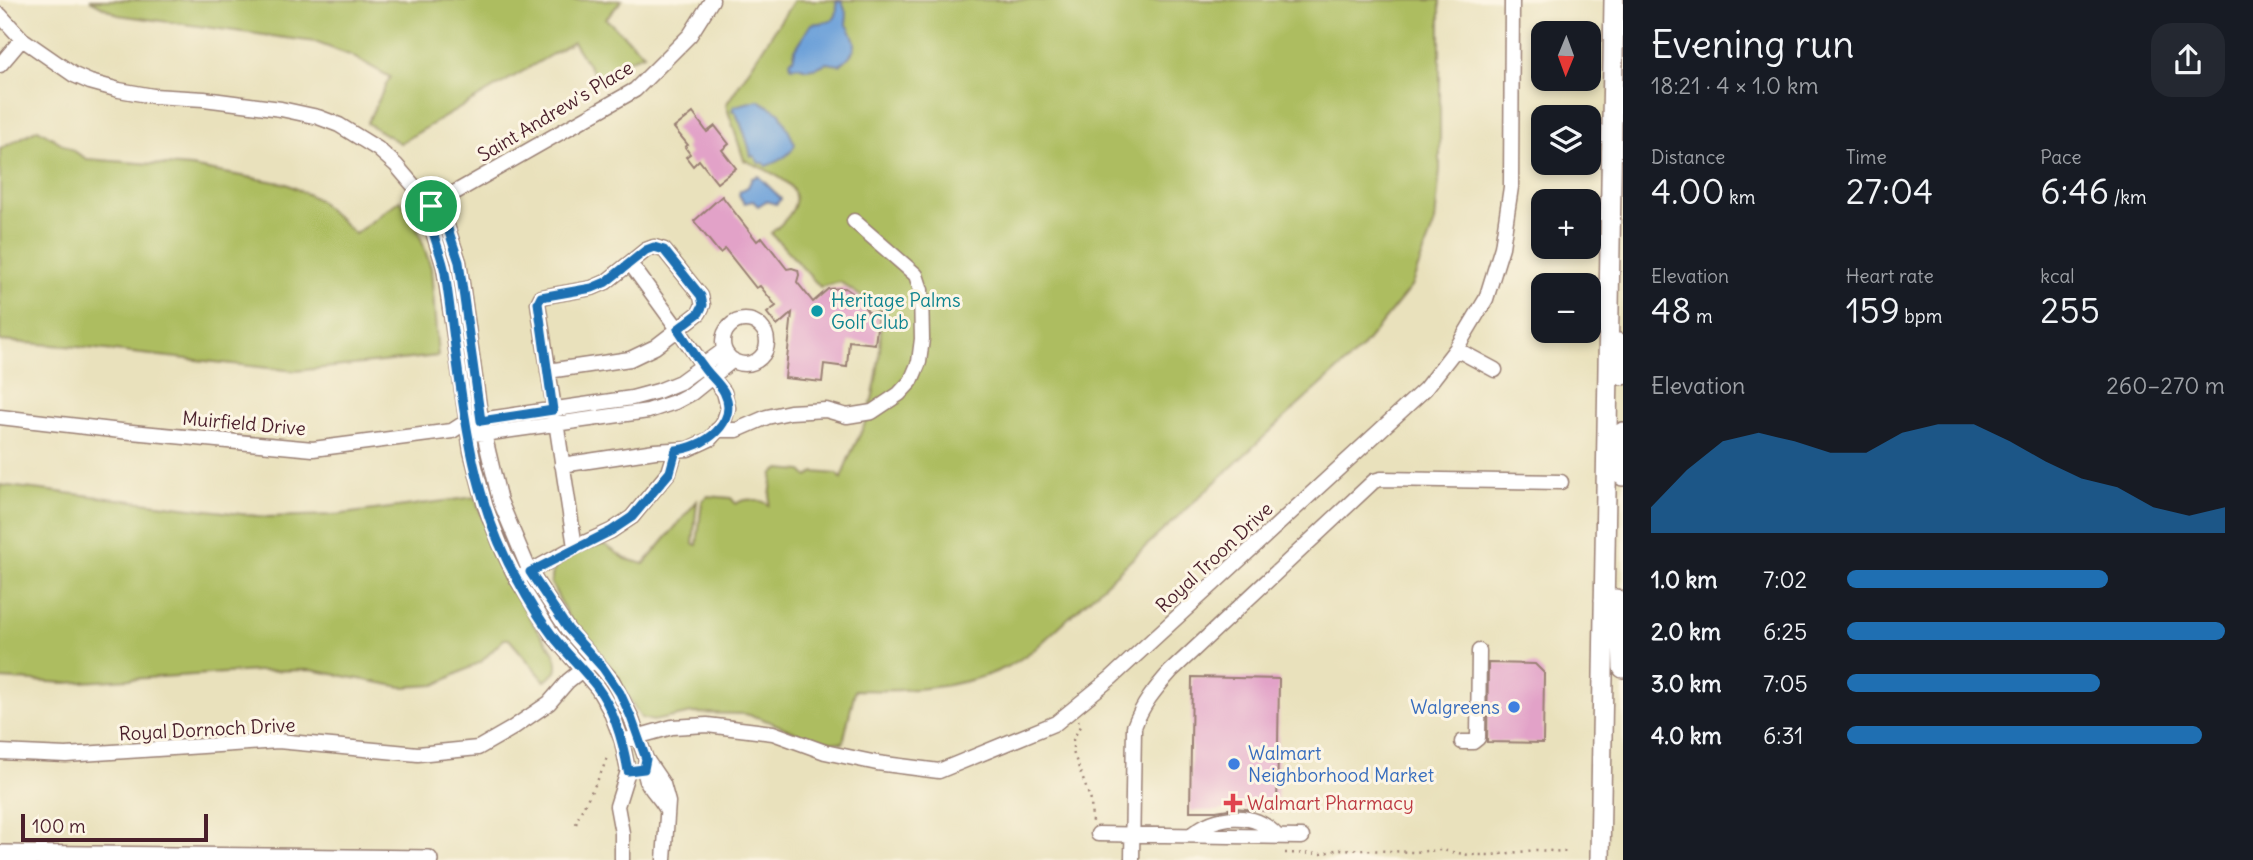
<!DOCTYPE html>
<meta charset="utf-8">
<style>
:root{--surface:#171b24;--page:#242831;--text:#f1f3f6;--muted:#9ea1a6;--accent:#1f6fb2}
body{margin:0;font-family:Delius,sans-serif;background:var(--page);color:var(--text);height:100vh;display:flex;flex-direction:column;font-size:26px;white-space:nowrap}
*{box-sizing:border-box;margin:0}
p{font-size:23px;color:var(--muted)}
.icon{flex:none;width:38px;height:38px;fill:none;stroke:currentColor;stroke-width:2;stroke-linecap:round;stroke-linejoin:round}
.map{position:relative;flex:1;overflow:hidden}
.side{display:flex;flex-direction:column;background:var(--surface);width:630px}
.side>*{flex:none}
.needle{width:46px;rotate:181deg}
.tools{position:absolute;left:1531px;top:21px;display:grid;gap:14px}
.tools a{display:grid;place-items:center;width:70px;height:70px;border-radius:14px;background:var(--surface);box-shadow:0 4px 10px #0003;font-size:35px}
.scale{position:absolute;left:21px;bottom:18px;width:187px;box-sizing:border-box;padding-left:7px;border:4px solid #4a1f2b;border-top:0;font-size:19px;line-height:24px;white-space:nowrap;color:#4a1f2b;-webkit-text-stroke:5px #fcf5e5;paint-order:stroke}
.pin{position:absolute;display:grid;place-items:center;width:60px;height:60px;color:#fff;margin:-30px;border:4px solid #fff;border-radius:50%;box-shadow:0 2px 7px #0007}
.round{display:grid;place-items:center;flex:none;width:74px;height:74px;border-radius:21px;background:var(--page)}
.headline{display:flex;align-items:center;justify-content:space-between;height:119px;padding:0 28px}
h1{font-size:38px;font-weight:600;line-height:52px}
.stats{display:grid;grid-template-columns:repeat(3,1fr);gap:10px;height:119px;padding:7px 28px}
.stats div{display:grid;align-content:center}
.stats b{font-size:35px;font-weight:600}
.stats small{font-size:19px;font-weight:400}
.stats p{font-size:19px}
.chart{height:196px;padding:14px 28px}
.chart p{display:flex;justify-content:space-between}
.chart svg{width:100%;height:126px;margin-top:7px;fill:var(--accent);opacity:.7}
ul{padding:0 28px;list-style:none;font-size:23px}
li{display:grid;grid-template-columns:112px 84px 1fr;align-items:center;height:52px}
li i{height:18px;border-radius:9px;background:var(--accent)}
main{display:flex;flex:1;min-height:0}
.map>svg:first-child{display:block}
.green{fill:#adbd60;stroke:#7c6e46;stroke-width:2}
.water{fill:#6da1d9;stroke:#5c6082;stroke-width:2}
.building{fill:#e2a2c8}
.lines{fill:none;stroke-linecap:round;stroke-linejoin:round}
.minor-casing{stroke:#9a8074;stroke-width:17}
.major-casing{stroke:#9a8074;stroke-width:22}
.path{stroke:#9a8074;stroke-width:2.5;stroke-dasharray:2 5;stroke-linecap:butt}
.minor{stroke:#fff;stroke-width:14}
.major{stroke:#fff;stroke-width:19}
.route-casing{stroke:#fff;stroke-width:14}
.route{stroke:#1f6fb2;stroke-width:9}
.culture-dot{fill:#0f9aa8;stroke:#fcf5e5;stroke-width:2.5}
.shop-dot{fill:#3f7fe0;stroke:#fcf5e5;stroke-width:2.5}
.health-dot{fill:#e0444e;stroke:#fcf5e5;stroke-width:2.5}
.labels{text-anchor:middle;stroke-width:6;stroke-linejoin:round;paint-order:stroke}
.street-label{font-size:19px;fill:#4a1f2b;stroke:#fcf5e5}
.culture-label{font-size:19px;fill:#0d838f;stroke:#fcf5e5;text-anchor:start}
.shop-label{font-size:19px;fill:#366cbe;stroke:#fcf5e5;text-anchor:end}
.health-label{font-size:19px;fill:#be3a42;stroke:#fcf5e5;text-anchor:start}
</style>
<main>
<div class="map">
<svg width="1623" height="860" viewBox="0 0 1623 860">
<rect width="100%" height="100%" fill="#fcf5e5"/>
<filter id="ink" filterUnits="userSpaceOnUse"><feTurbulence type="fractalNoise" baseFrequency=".0143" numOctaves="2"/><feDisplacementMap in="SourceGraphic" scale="14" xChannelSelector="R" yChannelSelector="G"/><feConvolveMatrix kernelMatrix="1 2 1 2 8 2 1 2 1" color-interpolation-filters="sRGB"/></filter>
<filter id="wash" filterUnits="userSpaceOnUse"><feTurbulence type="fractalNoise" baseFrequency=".00686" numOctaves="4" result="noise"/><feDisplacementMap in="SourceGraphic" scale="28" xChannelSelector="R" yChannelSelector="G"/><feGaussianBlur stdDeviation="1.57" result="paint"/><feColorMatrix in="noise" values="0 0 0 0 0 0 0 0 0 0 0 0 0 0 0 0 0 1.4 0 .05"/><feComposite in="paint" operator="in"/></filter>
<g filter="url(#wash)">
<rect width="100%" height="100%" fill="#e9e1bc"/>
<path class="green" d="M90 0H622L606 19 644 54 615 65 600 83 573 42 400 143 367 123 390 77 352 56 315 42 118 15Z
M794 0H1440V170L1435 222 1411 287 1360 350 1293 410 1035 649C1026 655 1017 662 1007 667 961 689 905 692 855 690L843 743 812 739 760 718 745 714 692 713 653 721 641 718 607 662 572 624 551 583 553 571 557 563 593 545H605L626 559 644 564 697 501 693 544 697 545 702 501 708 496 731 498 736 504C744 498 760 498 769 505L773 473 780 469 802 471 808 477 814 472 837 474 842 479C845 459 858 442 865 423 876 393 885 338 878 308L840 282 820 287 771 233C822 192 784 178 744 160L726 105Z
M38 129 87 159 191 167 287 184 317 199 355 234 400 200 416 224 431 268 438 356 295 371 78 347 0 341V149Z
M0 485 266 517 335 515 475 497C491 542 510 585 534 625 543 639 562 655 556 672L545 681 509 639H504L481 662 435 685 402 687 311 670 258 671 66 683 0 679Z"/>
<path class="water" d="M842 1 847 16 846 23C859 43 859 50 840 65L826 63 818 67 807 69 797 66 791 67 790 61 793 59 795 50 811 24C826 22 841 24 836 2Z
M758 100 780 113 795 144C791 156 777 162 766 166L764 163H759L754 156H751C748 140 742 126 735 111H732L734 106Z
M758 176C759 177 780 197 781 199L776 204 766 201 758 206 753 201 744 203 739 195 740 191 748 187 752 178Z"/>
<g id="blocks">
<path class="building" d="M693 113 707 132 715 126 729 144 722 150 736 168 717 183 699 160 693 166 686 157 690 154 685 147 688 145 674 128Z
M722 196 757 241 762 237 787 269 792 268 798 270 799 275 797 282 813 302 828 289 845 288 858 297 868 312 879 313 875 344 849 341 847 367 824 364 822 382 785 378 792 313 777 326 767 313 776 306 760 286 756 288 725 249 720 253 718 251 694 221Z
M1488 663 1535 664 1544 673 1543 743 1487 742Z
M1192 677 1279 679 1277 812 1235 808 1216 811H1190Z"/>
</g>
</g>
<g filter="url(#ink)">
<use href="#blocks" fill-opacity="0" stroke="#9a8074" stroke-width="2"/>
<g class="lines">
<g class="minor-casing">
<path id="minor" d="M0 15 22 39 74 75 90 82 119 90 153 96 204 99 281 109 318 117 339 125 378 149 396 165 431 206 439 213 446 223 459 262 481 421 500 501 530 572 568 630 612 680 631 717 646 759 663 784 668 802 664 860
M0 65 22 39
M431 206 429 218 444 267 471 451 485 506 503 551 516 578 553 636 598 689 610 710 622 741 628 771 617 806 622 833V860
M431 206 635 90 690 35 712 0
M723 342a22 22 0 1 1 44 0a22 22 0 1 1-44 0Z
M1456 349 1495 370
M0 417 121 431 313 449 452 431 466 422 632 398 658 391 680 382 724 350
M717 430H737L767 417 790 412 826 410 847 416 872 412 899 394 911 381 919 362 922 339 921 290 916 275 854 221
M474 433 484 434 648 411 675 402 692 393 733 360
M562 465 655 451 688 449 710 439 723 424 728 408 724 392 703 366 678 329 630 263
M575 547 611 531 632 517 669 472 676 450
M524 575 575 547 538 303 541 297 592 288 606 282 646 250 654 247 664 250 701 296 703 305 699 313 655 347 630 359 548 371
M622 741 672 727 707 725 773 733 825 752 877 763 939 771 1056 723 1111 678 1425 389 1456 349 1486 299 1502 247 1511 187 1512 0
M1462 742H1473L1478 738 1479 651
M0 752 66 755 278 741 418 754 478 748 511 729 549 703 568 681 588 665
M646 759C640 786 657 790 667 810
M1098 834 1302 837
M1191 835C1216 814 1254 810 1277 836
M1132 860 1134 727C1142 705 1155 689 1171 671L1374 481 1381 479 1561 482"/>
</g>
<g class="major-casing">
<path id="major" d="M1619 343 1623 375
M1623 432V476
M1604 600 1616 599 1621 603 1623 668
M0 855 428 860
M1600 860 1614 0"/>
</g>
<path class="path" d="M1078 720 1080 726 1073 740V752L1091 801 1092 823
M576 824C584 800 601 780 607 756
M1285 853 1321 854 1339 849 1413 852 1441 850 1469 855H1492L1536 850 1568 852"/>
<use href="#minor" class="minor"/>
<use href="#major" class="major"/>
</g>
</g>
<g class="lines" filter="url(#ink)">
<g class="route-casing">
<path id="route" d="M431 206 446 223 459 262 481 421 553 410 538 303 541 297 592 288 606 282 646 250 654 247 664 250 701 296 703 305 699 313 678 329C686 341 694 354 703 366 709 375 719 383 724 392 740 423 703 448 676 450L670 472 632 517 611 531 530 572 568 629 603 668 620 693 631 717 646 759 644 769 628 771C623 742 615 711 597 687 583 669 566 653 552 635 539 618 528 600 518 581 464 489 461 376 445 273 441 250 428 230 431 206Z"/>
</g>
<use href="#route" class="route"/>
</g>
<circle class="culture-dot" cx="817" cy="311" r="7"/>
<g class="shop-dot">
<circle cx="1514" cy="707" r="7"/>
<circle cx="1234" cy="764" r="7"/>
</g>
<path class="health-dot" d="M1229.5 792.5h7v7h7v7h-7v7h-7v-7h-7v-7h7z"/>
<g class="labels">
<g class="street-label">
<text transform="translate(555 111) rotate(-31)" y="7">Saint Andrew's Place</text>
<text transform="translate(244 423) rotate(5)" y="7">Muirfield Drive</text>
<text transform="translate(1214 557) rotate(-43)" y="7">Royal Troon Drive</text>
<text transform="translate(207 729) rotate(-3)" y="7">Royal Dornoch Drive</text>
</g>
<g class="culture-label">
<text x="831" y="307">Heritage Palms<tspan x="831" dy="22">Golf Club</tspan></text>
</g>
<g class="shop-label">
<text x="1500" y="714">Walgreens</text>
<text x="1248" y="760" text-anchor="start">Walmart<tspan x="1248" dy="22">Neighborhood Market</tspan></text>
</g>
<g class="health-label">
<text x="1247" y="810">Walmart Pharmacy</text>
</g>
</g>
</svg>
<div class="tools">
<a><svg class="needle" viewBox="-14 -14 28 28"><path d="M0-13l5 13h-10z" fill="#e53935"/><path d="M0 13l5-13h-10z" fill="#9ea1a6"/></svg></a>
<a><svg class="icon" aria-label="layers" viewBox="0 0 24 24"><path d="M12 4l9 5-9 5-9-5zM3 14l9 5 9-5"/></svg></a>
<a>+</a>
<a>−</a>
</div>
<div class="scale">100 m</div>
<div class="pin" style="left:431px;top:206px;background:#1e9e55"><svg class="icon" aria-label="arrive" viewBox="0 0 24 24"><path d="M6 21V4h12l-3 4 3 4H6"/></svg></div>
</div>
<section class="side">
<div class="headline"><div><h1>Evening run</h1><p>18:21 · 4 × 1.0 km</p></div><a class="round"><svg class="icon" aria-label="share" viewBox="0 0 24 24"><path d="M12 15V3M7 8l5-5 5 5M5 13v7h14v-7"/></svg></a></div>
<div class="stats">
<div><p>Distance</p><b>4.00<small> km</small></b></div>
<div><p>Time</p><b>27:04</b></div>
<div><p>Pace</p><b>6:46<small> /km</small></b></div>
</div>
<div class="stats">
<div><p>Elevation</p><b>48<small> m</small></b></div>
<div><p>Heart rate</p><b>159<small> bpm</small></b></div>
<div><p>kcal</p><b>255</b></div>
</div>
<div class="chart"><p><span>Elevation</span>260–270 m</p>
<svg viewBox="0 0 160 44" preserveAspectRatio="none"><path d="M0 44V35L10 22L20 12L30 9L40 12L50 16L60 16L70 9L80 6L90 6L100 12L110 19L120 25L130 28L140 35L150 38L160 35V44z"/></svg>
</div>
<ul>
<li><b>1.0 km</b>7:02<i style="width:69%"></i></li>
<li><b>2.0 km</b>6:25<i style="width:100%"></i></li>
<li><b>3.0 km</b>7:05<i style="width:67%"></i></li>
<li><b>4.0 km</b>6:31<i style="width:94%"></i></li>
</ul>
</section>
</main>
